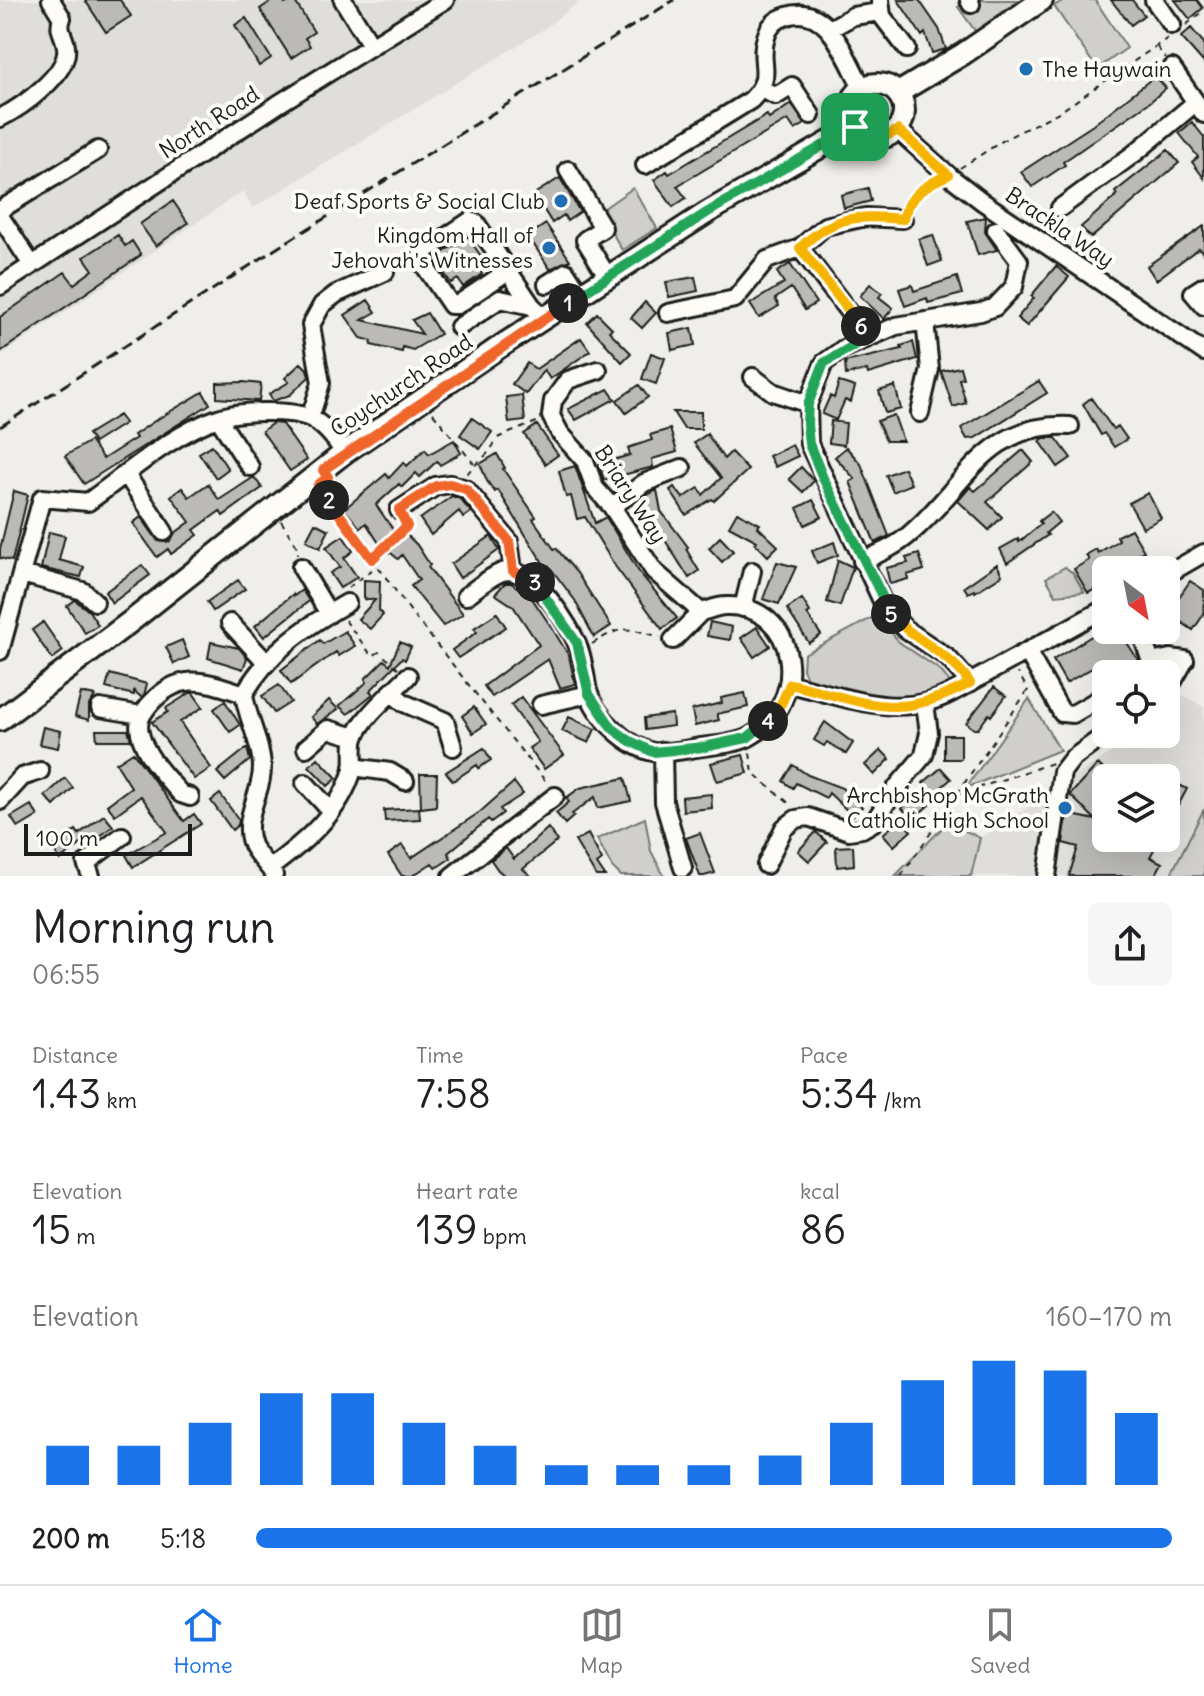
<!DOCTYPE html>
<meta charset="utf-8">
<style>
:root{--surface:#fff;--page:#f6f6f6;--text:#202124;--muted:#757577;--line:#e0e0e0;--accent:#1a73e8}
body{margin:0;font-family:Delius,sans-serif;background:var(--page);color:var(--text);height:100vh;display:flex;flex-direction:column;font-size:30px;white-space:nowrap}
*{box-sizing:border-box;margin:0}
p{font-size:26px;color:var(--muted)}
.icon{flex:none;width:44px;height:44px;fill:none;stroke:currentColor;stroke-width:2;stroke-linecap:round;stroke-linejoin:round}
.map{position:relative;height:876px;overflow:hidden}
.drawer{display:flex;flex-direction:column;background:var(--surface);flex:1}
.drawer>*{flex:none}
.needle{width:52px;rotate:148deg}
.fabs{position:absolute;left:1092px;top:556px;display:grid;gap:16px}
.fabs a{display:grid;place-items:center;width:88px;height:88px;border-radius:12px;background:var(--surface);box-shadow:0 8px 32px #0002;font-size:40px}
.scale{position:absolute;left:24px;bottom:20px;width:168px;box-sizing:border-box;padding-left:8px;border:4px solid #1c1c1c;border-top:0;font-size:22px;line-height:28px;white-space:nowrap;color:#1c1c1c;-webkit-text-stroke:6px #fdfcf7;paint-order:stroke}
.pin{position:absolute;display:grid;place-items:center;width:68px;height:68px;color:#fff;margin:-34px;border-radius:16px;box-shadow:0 4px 12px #0006}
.km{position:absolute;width:40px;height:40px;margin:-20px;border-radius:50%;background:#222;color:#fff;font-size:22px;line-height:40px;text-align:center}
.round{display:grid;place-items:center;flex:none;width:84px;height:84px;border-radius:12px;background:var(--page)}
.summary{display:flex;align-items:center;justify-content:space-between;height:136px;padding:0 32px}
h1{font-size:44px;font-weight:600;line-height:60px}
.metrics{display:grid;grid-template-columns:repeat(3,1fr);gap:12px;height:136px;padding:8px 32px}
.metrics div{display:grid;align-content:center}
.metrics b{font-size:40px;font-weight:600}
.metrics small{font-size:22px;font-weight:400}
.metrics p{font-size:22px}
.chart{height:224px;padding:16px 32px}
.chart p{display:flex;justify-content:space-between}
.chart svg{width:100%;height:144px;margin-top:8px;stroke:var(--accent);stroke-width:6}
ul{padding:0 32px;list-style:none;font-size:26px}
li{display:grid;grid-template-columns:128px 96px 1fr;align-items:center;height:60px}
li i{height:20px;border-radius:10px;background:var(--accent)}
.dock{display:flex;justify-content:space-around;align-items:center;height:112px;border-top:2px solid var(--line);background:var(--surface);font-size:22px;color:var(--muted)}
.dock a{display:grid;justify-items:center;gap:4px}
.dock .active{color:var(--accent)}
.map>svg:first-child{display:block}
.built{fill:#e0deda;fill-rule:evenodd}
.green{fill:#d0cfcc;stroke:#767674;stroke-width:2}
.building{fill:#bbbab6;stroke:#1c1c1c;stroke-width:2}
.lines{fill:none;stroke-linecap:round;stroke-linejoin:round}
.minor-casing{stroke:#1c1c1c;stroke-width:22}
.major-casing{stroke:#1c1c1c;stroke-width:26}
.path{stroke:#1c1c1c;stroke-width:2;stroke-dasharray:6 6;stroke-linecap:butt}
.minor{stroke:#fdfcf7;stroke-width:16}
.major{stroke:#fdfcf7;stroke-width:20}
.rail{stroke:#1c1c1c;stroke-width:3;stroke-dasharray:12 6;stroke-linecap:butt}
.split-1-casing{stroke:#fff;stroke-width:16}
.split-2-casing{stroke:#fff;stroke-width:16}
.split-3-casing{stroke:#fff;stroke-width:16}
.split-4-casing{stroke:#fff;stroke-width:16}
.split-5-casing{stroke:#fff;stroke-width:16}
.split-6-casing{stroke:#fff;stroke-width:16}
.split-7-casing{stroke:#fff;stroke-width:16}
.split-1{stroke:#22a559;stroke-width:10}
.split-2{stroke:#f0652b;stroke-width:10}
.split-3{stroke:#f0652b;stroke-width:10}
.split-4{stroke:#22a559;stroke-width:10}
.split-5{stroke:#f5b400;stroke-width:10}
.split-6{stroke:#22a559;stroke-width:10}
.split-7{stroke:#f5b400;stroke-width:10}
.poi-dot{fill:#1f6fb2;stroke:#fdfcf7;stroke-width:3}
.labels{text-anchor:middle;stroke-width:8;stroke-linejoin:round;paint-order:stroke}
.poi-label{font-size:22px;fill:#1c1c1c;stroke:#fdfcf7;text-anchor:end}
.street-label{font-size:22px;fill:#1c1c1c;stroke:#fdfcf7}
</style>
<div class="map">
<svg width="1204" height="876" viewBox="0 0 1204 876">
<rect width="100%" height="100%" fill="#f0eeea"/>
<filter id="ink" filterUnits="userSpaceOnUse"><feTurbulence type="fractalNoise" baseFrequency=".0125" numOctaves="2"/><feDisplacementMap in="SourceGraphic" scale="16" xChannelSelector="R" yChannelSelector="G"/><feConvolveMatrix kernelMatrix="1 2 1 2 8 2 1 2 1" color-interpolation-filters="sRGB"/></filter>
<g filter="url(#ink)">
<path class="built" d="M0 0H581L544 29 253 208 243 191 0 356Z
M1169 687 1204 707V876H971L980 838 1121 746 1131 734H1166ZM1106 778H1166V838H1106Z"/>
<path class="green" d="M977 0H1036L981 39 958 7 963 4 974 9 980 5Z
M1064 0H1095L1127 48 1097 69 1054 6Z
M633 188 657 228 622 250 600 211Z
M1065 567 1073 573 1084 592 1056 595 1046 578Z
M877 615 899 642 940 670 954 687 927 699H882L808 681 803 669 804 654Z
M1029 699 1060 750 966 788Z
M1204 809V876H1170Z
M645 818 651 851 664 876H621L612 867 597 839Z
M948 822 980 838 971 876H895Z"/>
<path class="building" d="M85 0H120L131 16 106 32Z
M273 0H283L285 4 294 0 314 32 305 38 310 46 291 58 260 9Z
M898 0H919L939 29 946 49 932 53 925 33 922 36Z
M1111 0H1132L1144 15 1131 25Z
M1175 0H1197L1203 8 1190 19Z
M246 18 271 58 259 66 235 25Z
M1191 28 1204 43V63L1181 37Z
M1155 76 1166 88 1150 102 1063 162 1065 165 1032 187 1021 172 1093 125Z
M791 104 805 124 795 130 788 120 677 186 686 198 673 207 654 180 667 171 669 174 767 115 769 119Z
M1192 122 1204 137V178L1192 162 1198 157 1179 133Z
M1168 150 1179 163 1091 238 1081 227 1117 195 1115 192Z
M560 178 580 212 567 221 564 215 552 223 534 194Z
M868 188 871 201 844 208 841 195Z
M173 201 188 223 156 246 140 224Z
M986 217 985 232 997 250 978 255 967 221Z
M546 224 570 260 550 269 528 236Z
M1204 226V255L1199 248 1156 280 1147 266Z
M118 235 125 246 132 241 141 255 0 352V317L65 272 74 284 93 270 84 257Z
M933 235 942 261 928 266 919 239Z
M467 236 481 256 474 261 482 274 463 287 458 279 451 283 434 259Z
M790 264 816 303 805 310 791 288 775 299 779 306 759 318 750 304 784 283 777 272Z
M1056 266 1069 277 1027 326 1017 318 1034 298 1031 296Z
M695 277 698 291 669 297 666 282Z
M957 277 962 294 928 303 927 298 905 306 899 289 912 285 914 291Z
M870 284 882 293 879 297 893 308 884 319 860 296Z
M368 300 376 312 362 320 422 334 412 320 427 313 440 334 413 350 403 347 402 352 371 345 372 341 361 338 345 315Z
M645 302 656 313 642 328 631 318Z
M597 313 612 328 609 331 631 353 622 362 587 323Z
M692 328 695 345 672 350 669 333Z
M581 338 590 351 550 379 544 370 526 394 512 384 527 363 536 369Z
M913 342 917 359 868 374 867 370 846 375 845 362 902 349 901 346Z
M651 353 665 358 656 384 642 379Z
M301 363 307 369 309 377 290 395 273 401 269 394 289 382 285 378Z
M960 367 963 378 959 379 966 403 953 407 941 371Z
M1039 381 1047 393 975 438 967 439 961 428Z
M243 382 261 384 259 401 217 398V383Z
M839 382 855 387 851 402 845 400 836 420 822 414 830 396 834 398Z
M639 385 648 397 626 413 617 400Z
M895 386 901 409 885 413 879 391Z
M608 389 615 399 576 420 568 409Z
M203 392 210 404 84 484 65 456 90 441 103 459 136 438 134 435 156 420Z
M522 395 525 421 509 423 506 397Z
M1091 398 1113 429 1118 426 1127 439 1114 447 1104 433 1101 435 1083 404Z
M673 412H701V429H684Z
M119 415 125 423 94 443 88 434Z
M894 415 903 441H886L877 421Z
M472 418 492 432 480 449 460 435Z
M831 421 846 423 844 445 829 443Z
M273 423 282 424 307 460 290 471 262 431Z
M537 425 558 455 545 464 524 434Z
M670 429 677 452 652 459 653 467 604 480 599 464 630 455 628 448 652 440 650 435Z
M707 434 724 459 731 452 748 470 714 501 712 499 686 515 670 490 674 487 683 498 699 488 703 495 721 478 694 443Z
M1044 438H1056L1071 458 1058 467 1040 441Z
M454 440 461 453 440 465 437 461 420 477 416 473 402 487 399 484 376 505 399 538 404 532 417 545 430 565 428 567 463 614 443 626 411 586 419 580 402 555 398 559 379 543 366 523 360 528 344 509 386 474 389 478 404 462 407 466 425 449 429 454Z
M212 445 228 469 216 478 199 453Z
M792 445 798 456 775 467 769 456Z
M846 447 861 464 889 536 875 543 850 482 855 479 835 457Z
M1023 450 1033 462 987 502 1002 517 989 530 958 501 970 487 975 491Z
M497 454 505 468 503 469 536 517 533 519 554 549 556 548 577 573 611 626 594 637 574 599 549 566 546 568 498 490 495 492 487 481 480 464Z
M575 466 595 523 606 517 639 572 677 618 662 629 615 566 585 517 577 519 571 496 566 497 559 471Z
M801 467 814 481 803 492 789 479Z
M904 468 911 484 893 492 886 475Z
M254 477 262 488 223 516 220 511 194 530 198 535 171 554 168 549 157 557 133 523 141 517 158 541 169 542 175 533 190 522 171 496 182 488 189 497 208 484 219 500Z
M657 490 661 511 688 547 686 549 699 571 689 578 646 510 643 497Z
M14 491 28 495 12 561 0 558V549Z
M1148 493 1161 518 1143 528 1129 503Z
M452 496 460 499 471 512 463 518 459 511 431 535 420 519Z
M813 500 822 517 805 525 797 508Z
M737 512 760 524 758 527 778 546 768 556 755 543 757 541 729 526Z
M1051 512 1059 522 1046 533 1048 535 1007 563 1000 549 1018 539 1019 542 1041 524 1039 521Z
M315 523 329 530 320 548 306 540Z
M1131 529 1144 551 1106 570V577L1097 582 1100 587 1088 593 1074 569 1089 560 1086 555 1096 549 1098 553 1119 540 1117 536Z
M49 532 65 536 59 560 84 567 81 577 41 568Z
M343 536 353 551 344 558 357 577 340 588 330 573 340 567 326 547Z
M491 536 499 550 460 578 451 564Z
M720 537 733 551 722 562 709 548Z
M834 542 838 555 817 563 812 551Z
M919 554 924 570 907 575 908 579 890 584 886 568 908 563 906 558Z
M838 560 853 567 840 606 827 602Z
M777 562 796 567 779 604 763 599Z
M997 564 1002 575 975 592 974 590 968 593 964 587Z
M142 565 150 575 112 603 105 592Z
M238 580 245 589 213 611 207 602Z
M364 580 380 581 379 610 383 615 370 629 358 619 375 600 364 599Z
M1190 581 1204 590V614L1193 630 1168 613Z
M505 583H511L531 597 552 628 569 656 575 684 560 688 548 659 492 697 484 686 539 645 513 606 495 594Z
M302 590 309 601 264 637 255 626 293 594 294 596Z
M802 599 810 612 807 614 821 635 809 643 787 609Z
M75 600 89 611 98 625 85 633 67 606Z
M497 613 506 627 458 658 452 650 477 632 474 628Z
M43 622 63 651 52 659 32 630Z
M710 622 732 627 730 640 707 636Z
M757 627 770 646 754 657 741 638Z
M1106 627V630H1119L1138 660 1134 663 1139 674H1106V684L1103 685 1094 667 1066 683 1053 660Z
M345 631 355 646 339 656 336 652 291 684 281 670 320 640 323 644Z
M182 640 189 657 174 664 166 647Z
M211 642 239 648 247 658 243 669 208 658Z
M400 642 411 647 405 660 402 658 370 691 373 694 348 714 339 706 367 682 365 679 384 660 390 665Z
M110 674 147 684 144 695 141 697 134 691V695L106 688Z
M279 685 291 702 274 713 262 696Z
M994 687 1006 696 991 716 989 714 978 729H974L966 723Z
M81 693 95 696 89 705V720L75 716Z
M190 693H193L203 707 180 722 211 768 194 779 152 722 168 712 166 708Z
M745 693 748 707 717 714 719 720 695 726 692 710 722 703 721 698Z
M521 697 564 755 544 769 529 748 538 742 511 705Z
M329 700 338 709 317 724 311 717Z
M225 701 240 725 230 732 214 709Z
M474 707 486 724 473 733 462 716Z
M672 714 673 726 645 730 644 718Z
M569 717 595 729 589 743 562 731Z
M825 722 853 743 846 754 827 742 824 746 814 740Z
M43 727 61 731 58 748 39 744Z
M96 730H128L131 740H97Z
M944 735H961V759H944Z
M247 748 250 760 225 781 217 772Z
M484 748 491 760 479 768 477 765 453 781 446 772Z
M881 750 890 759 874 775 865 765Z
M133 752 184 821 194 814 201 824 133 867 126 855 167 832 141 796 115 815 107 805 131 787 116 763Z
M743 755 748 773 717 781 711 763Z
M318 758 337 778 328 786 309 766Z
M1098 764 1106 772V838H1160L1150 857 1162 863 1155 876H1069L1078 847 1063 843 1067 814 1096 820 1070 795Z
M793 765 808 775 842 788 862 807 853 816 829 793 826 798 796 783 793 788 783 781Z
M941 768 951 779 927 800 930 804 912 820 902 808 926 787 923 783Z
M420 774H437L436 806 421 808Z
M65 778 73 788 54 806 45 796Z
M625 778 631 801 598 808 595 797 572 814 574 816 565 824 556 813 569 802 566 798 580 788Z
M1166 778 1187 789 1166 828Z
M514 782 523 794 500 809 503 813 491 822 488 819 448 853 451 858 436 868 432 863 412 876H402L388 855 402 845 411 858 480 812Z
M220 794 239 820 238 825 232 830 211 801Z
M711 794 712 808 683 811 682 797Z
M31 805 38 816 18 828 11 817Z
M419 808 420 819 385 821 384 810Z
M104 815 113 826 95 840 92 836 60 860 52 848 76 830 79 834Z
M901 819 911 831 894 846 883 834Z
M548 828 557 841 523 869 531 876H505L498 870 491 860 506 848 514 859Z
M816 832 827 842 809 861 798 851Z
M700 833 715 873 704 876H700L686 838Z
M588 834 602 860 597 864 605 876H596L575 841Z
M853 846 854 865 837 867 836 847Z"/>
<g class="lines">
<g class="minor-casing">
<path id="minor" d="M343 0 371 45
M880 0 882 16 907 49
M969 0 971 4
M1154 0 1172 25
M830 29 853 16 880 12
M1172 68 1204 114
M762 89 776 96 792 86 811 115
M0 118C20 108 70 74 66 47 65 35 57 31 62 18L51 0
M898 130 948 175 983 202 1204 352
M645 165 751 100C776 75 757 64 766 37 769 26 776 19 787 16 828 2 846 59 862 87
M568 170 603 228 585 240 608 277
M1060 208 1135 153 1195 103
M0 210 98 150
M0 216 32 265
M800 248 868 337
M508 271 457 305H451L420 259 422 253 470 221 476 223 532 306 545 318
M547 284 566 272 581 295
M0 286 280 103 445 0
M1204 286 1193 293 1204 306
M668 313 735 299 767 260 800 248 825 226 866 217 903 219
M459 327 500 299 532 306
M753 377 773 392 808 404
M920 413 930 369 925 321
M218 418 250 467
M310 418 321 383 311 325 322 305 336 294 385 272
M126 474 164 532
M612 507 644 483 682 468
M399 510 436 486 450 484 466 489 509 541 513 571
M862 561C880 553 897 546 911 533 966 486 985 422 1070 426
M301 567 329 614
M22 574 83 591 95 602
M1166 575 1204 553
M466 596C477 588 489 577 502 572 532 563 571 626 579 649 584 662 585 677 588 691 595 716 627 747 653 752 668 754 687 749 702 747 717 745 736 744 749 737 812 704 799 603 725 606 718 606 709 610 701 612L654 571 612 507 595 488 585 461 560 433 551 416 553 401 568 380 598 370
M743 608 752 571
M230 623 266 662
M1140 630 1151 662 1150 674
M673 640 701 612
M0 651 42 498 88 502C127 474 172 434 218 418 238 411 290 409 310 418 325 425 336 440 344 453
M1027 651 1062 713 1073 714 1106 695
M1151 662 1170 658 1185 660 1173 681
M970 683 948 658 904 628 883 603 809 444 808 404 824 363 843 349 896 326 981 312 995 307 1014 287 1019 261 996 230
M790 684C844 696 898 721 951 693L1106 608
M392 693 404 703 445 721 453 747
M244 694C247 719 261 741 262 766 263 793 241 818 252 845 257 856 268 864 274 875
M541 705 589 694
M100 708 141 715
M306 748 328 729 355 737
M663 751 664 802 683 868
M353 767 390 772 405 781
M305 783 331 811
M190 797 181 794C166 777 144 755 140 733 137 721 142 714 149 705 180 670 205 681 244 694 268 652 305 627 347 603
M0 801 22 777 40 771
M766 865 784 828 796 819 808 817 849 831 862 829 874 822 896 788 924 755 929 733 925 704
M270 868C305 842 341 812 353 769 355 759 352 747 355 738 361 718 393 692 408 676
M91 876 86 863 122 836
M452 876 555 796
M1047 876 1062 772 1072 759 1106 734"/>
</g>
<g class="major-casing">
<path id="major" d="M850 111a27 27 0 1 1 54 0a27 27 0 1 1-54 0Z
M898 93 963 54 1042 0
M0 720 134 619 344 453 501 346 708 212 855 127"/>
</g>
<path class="path" d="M1186 25 1204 11
M1157 47 1165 58
M960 168 1007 138 1061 111 1168 38
M907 208 924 186 933 182
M433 413 474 464
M467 474C479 459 489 457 497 438L539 421
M322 490 417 620 547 783
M281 521 296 545 298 554
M372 559 407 526 406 521
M348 588 377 566
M345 620 372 656 379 652 398 668
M592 644C623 625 626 627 660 637
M750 753 753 773 791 805
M957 794 1028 690 1018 673
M901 876 957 795 1052 763"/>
<use href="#minor" class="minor"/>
<use href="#major" class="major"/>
<path class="rail" d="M0 427 274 250 674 0"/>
</g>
</g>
<g class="lines" filter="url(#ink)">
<g class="split-1-casing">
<path id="split-1" d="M568 303 708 212 855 127"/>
</g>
<g class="split-2-casing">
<path id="split-2" d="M329 500 318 485 328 477 323 470 568 303"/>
</g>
<g class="split-3-casing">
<path id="split-3" d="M329 500 372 559 407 526 399 510 436 486 450 484 466 489 509 541 513 571 535 582"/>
</g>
<g class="split-4-casing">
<path id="split-4" d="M535 582 577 643 589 694 612 728 630 741 653 752 704 747 747 738 768 721"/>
</g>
<g class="split-5-casing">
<path id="split-5" d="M768 721 782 702 790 684C865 701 896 724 970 683 950 652 914 642 891 614"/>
</g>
<g class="split-6-casing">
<path id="split-6" d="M861 326 868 337 824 363 808 404 807 424 809 444 823 478 891 614"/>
</g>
<g class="split-7-casing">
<path id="split-7" d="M855 127C869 140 882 140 898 130L948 175C927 184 909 195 903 219 857 215 834 215 800 248L861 326"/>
</g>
<use href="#split-1" class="split-1"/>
<use href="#split-2" class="split-2"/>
<use href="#split-3" class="split-3"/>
<use href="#split-4" class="split-4"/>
<use href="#split-5" class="split-5"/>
<use href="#split-6" class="split-6"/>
<use href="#split-7" class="split-7"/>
</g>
<g class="poi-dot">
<circle cx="1026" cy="69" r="8"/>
<circle cx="561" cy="201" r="8"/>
<circle cx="549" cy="248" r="8"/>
<circle cx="1065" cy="808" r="8"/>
</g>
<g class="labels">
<g class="poi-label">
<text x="1042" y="77" text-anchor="start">The Haywain</text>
<text x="545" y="209">Deaf Sports &amp; Social Club</text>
<text x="533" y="243">Kingdom Hall of<tspan x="533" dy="25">Jehovah's Witnesses</tspan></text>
<text x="1049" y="803">Archbishop McGrath<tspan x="1049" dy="25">Catholic High School</tspan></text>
</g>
<g class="street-label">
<text transform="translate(209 122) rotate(-33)" y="8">North Road</text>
<text transform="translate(1060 227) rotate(34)" y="8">Brackla Way</text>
<text transform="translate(401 385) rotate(-34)" y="8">Coychurch Road</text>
<text transform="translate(631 494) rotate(57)" y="8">Briary Way</text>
</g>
</g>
</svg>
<div class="fabs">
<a><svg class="needle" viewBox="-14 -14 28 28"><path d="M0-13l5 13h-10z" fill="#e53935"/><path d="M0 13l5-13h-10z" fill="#757577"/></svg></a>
<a><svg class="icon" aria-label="locate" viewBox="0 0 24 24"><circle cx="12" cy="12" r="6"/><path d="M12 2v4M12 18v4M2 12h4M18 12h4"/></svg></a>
<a><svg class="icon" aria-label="layers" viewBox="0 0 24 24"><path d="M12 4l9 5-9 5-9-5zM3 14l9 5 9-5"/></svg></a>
</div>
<div class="scale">100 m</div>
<div class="pin" style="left:855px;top:127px;background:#1e9e55"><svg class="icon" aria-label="arrive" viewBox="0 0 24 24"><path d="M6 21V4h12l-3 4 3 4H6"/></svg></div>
<b class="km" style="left:568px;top:303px">1</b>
<b class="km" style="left:329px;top:500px">2</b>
<b class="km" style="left:535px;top:582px">3</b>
<b class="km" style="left:768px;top:721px">4</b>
<b class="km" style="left:891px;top:614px">5</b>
<b class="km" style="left:861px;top:326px">6</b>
</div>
<section class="drawer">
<div class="summary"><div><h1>Morning run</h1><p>06:55</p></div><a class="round"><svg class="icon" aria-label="share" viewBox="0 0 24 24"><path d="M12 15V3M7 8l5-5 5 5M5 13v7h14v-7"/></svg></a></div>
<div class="metrics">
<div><p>Distance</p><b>1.43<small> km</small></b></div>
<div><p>Time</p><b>7:58</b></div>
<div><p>Pace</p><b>5:34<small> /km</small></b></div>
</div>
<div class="metrics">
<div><p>Elevation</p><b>15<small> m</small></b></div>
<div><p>Heart rate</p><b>139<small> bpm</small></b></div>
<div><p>kcal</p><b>86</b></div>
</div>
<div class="chart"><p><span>Elevation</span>160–170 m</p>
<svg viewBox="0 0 160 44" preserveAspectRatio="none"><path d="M5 44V32M15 44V32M25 44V25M35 44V16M45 44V16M55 44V25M65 44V32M75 44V38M85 44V38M95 44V38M105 44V35M115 44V25M125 44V12M135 44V6M145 44V9M155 44V22"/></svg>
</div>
<ul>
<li><b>200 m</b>5:18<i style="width:100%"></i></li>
</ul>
</section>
<nav class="dock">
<a class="active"><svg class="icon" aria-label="home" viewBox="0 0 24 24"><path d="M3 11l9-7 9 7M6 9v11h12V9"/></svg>Home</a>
<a><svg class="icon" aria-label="map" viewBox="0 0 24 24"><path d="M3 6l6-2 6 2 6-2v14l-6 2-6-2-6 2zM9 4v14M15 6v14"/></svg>Map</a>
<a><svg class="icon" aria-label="saved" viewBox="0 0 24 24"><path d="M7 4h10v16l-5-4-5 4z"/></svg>Saved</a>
</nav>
